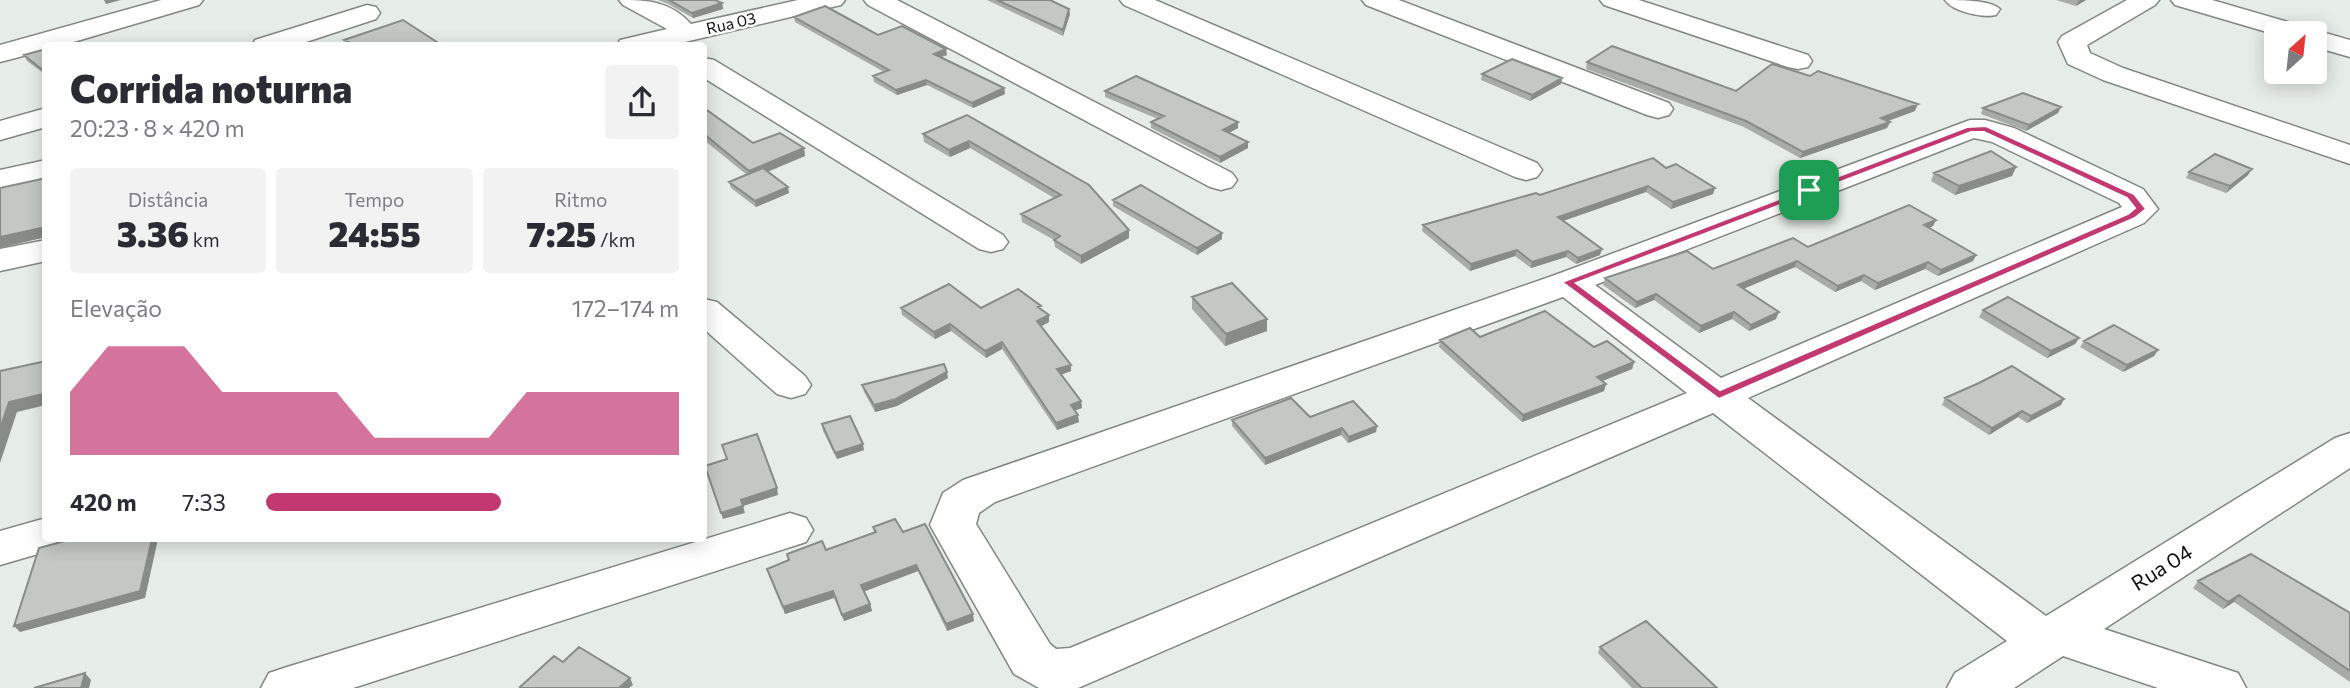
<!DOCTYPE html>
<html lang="pt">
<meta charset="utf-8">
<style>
:root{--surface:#fff;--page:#f2f2f3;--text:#2b2b33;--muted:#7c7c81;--accent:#c23972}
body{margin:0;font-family:Commissioner,sans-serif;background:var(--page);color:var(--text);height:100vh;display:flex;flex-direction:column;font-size:26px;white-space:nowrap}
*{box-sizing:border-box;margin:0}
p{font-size:23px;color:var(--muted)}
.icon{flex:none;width:38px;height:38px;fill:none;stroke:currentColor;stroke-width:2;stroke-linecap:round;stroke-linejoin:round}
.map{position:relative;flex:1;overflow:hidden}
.panel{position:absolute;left:42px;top:42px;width:665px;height:500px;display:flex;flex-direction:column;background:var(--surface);border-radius:7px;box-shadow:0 4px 18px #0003}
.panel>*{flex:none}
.needle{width:46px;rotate:27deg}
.controls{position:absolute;left:2264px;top:21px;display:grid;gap:14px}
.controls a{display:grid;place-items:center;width:63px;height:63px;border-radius:7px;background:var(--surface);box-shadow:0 4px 18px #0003;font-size:35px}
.pin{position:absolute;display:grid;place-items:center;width:60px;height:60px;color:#fff;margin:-30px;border-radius:14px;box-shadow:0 4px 10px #0006}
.round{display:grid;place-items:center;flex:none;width:74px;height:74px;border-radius:7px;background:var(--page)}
.headline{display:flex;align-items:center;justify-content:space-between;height:119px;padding:0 28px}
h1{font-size:38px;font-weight:800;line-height:52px}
.figures{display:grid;grid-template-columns:repeat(3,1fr);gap:10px;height:119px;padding:7px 28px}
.figures div{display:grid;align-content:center;border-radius:7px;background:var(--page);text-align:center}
.figures b{font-size:35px;font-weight:800}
.figures small{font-size:19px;font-weight:400}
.figures p{font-size:19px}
.chart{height:196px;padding:14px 28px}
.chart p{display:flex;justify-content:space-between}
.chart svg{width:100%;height:126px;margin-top:7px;fill:var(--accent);opacity:.7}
ul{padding:0 28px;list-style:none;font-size:23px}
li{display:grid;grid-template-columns:112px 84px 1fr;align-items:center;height:52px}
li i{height:18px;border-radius:9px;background:var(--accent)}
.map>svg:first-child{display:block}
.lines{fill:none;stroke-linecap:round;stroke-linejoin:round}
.minor-casing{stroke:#828783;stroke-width:3}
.minor{fill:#fff;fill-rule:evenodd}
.wall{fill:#a8aca9}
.shaded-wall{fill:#888c89}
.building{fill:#c3c8c4;stroke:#888c89;stroke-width:2}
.route{fill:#c23972;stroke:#fff;stroke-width:2;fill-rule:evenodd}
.labels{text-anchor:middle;stroke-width:5;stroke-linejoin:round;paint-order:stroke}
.far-street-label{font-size:16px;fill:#0e100e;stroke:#fff}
.near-street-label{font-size:21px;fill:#0e100e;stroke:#fff}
</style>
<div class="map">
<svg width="2350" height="688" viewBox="0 0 2350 688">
<rect width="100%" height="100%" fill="#e6ece7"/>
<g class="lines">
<g class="minor-casing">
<path id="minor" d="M161 0H203L199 5 60 46H46V50L0 62V45Z
M619 0C648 0 670 1 691 24L798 0H845L841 5 668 46H617L620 40 667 29 623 5Z
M864 0H897L1232 173 1237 180 1232 187 1221 190 1210 187 868 5Z
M1120 0H1155L1537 163 1542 170 1537 177 1526 180 1515 177 1124 5Z
M1362 0H1399L1669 103 1673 109 1669 115 1658 118 1647 115 1366 5Z
M1600 0H1639L1808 55 1812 61 1808 67 1798 69 1788 67 1604 5Z
M1945 0C1961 0 1990 0 2000 9L1996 15C1983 18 1953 12 1945 0Z
M2127 0H2159L2155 5 2087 45 2090 53 2123 68 2350 145V164L2103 80 2068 64 2058 42 2062 36Z
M2171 0H2212L2350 40V57L2315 47V33L2277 35 2175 5Z
M367 5 376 7 380 13 376 19 294 46H252L255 40Z
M704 58 714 60 1003 235 1008 242 1003 249 991 252 979 249 704 78Z
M46 108V127L0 140V121Z
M1970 120H1985L2014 128 2143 189 2158 209 2144 223 1748 398 2046 616 2335 438 2350 433V468L2104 629 2238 673 2246 688H2158L2063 656 2014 688H1947L1955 673 2007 641 1713 413 1078 688H1039L1014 674 930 525 943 493 963 480 1555 275ZM1974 138 1992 142 2119 203 2122 207 1721 378 1595 285ZM1563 297 1687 393 1070 648 1056 649 1050 644 976 524 979 513 995 502Z
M46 160V180L0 190V170Z
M46 240V261L0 271V249Z
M704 299 717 302 805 376 811 385 805 394 791 398 777 394 704 329Z
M790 513 806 518 813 530 806 542 353 688H261L269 673 287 667Z
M46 518V539H67L62 547 0 565V531Z"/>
</g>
<use href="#minor" class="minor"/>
</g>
<path class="wall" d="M658 0H715L722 3 723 9 693 18 668 4Z
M987 0H1050L1070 14 1063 36Z
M2056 0H2086L2076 6Z
M794 17 878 35 947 55 941 57 1004 88 1005 94 973 108 927 85 897 95 874 82 873 76 884 72 795 22Z
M46 49V75L27 61 24 55Z
M1587 62 1736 91 1915 111 1888 121 1890 122 1887 128 1800 158 1744 127 1586 69Z
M1482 74 1562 78 1561 84 1530 101 1481 80Z
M1105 91 1238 122V128L1229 133 1248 148 1220 163 1151 128V122L1158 119 1105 97Z
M704 108 753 143 804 148 805 156 768 172 789 193 756 207 731 188 729 182 747 175 704 140Z
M1983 108 2058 113 2026 131 1981 114Z
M967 115 1129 230V238L1081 264 1055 247 1054 240 1022 222 1021 214 1054 198 970 148 950 157 924 142 923 134Z
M2016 167 2012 176 1955 195 1931 181 1934 173Z
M1666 168 1713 194 1671 209 1646 192 1563 221 1600 255 1576 264 1566 257 1531 268 1515 256 1470 271 1422 231 1423 225 1540 195Z
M2189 172 2248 175 2226 193 2186 178Z
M1113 200 1222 233V239L1197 255 1113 206Z
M1936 220 1933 226 1929 228 1976 255 1973 261 1938 276 1925 269 1875 290 1861 281 1835 292 1795 267 1743 289 1776 319 1749 331 1732 319 1699 333 1654 300 1635 308 1603 285 1605 278 1713 269 1808 247Z
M1192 297 1267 331 1225 346 1192 309Z
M901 308 1041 310 1049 322 1041 326 1071 371 1061 375 1081 401 1082 408 1075 410 1079 422 1057 430 1002 349 986 358 951 331 935 339 902 315Z
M1983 310 2079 338 2075 344 2047 358 1979 317Z
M1480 337 1594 347 1634 362 1632 369 1602 381 1606 384 1604 391 1522 422 1439 347 1440 340Z
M2084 341 2158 350 2154 356 2123 372 2080 347Z
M948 378 897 406 875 412 864 392 862 385Z
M1945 398 2061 405 2027 423 2018 417 1989 435 1942 405Z
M1310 417 1377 426 1376 432 1348 443 1341 435 1265 465 1232 426V420Z
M822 424 864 450 837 459 823 431Z
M873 527 903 532 974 621 947 631 918 571 864 591 870 604 872 611 844 621 834 598 785 614 767 569 826 550 874 532Z
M2198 581 2350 613V682L2234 602 2223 609 2193 588Z
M1600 647 1717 688H1632L1598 653Z"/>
<path class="shaded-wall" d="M104 0H121L106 4Z
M2079 0H2086L2076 6Z
M722 3 723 9 693 18 692 13Z
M1069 9 1070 14 1063 36V30Z
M946 49 947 55 935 59 934 54Z
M1562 78 1561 84 1530 101 1532 95Z
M926 80 927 85 897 95 896 90Z
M1004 88 1005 94 973 108 972 103Z
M1918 104 1915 111 1879 124 1881 118Z
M2061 107 2058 113 2026 131 2029 125Z
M1238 122V128L1223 136V130Z
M1890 122 1887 128 1800 158 1803 152Z
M969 141 970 148 950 157 949 150Z
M1248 142V148L1220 163V157Z
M804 148 805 156 751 178 749 171Z
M2016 167 2012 176 1955 195 1959 186Z
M2252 169 2248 175 2226 193 2230 186Z
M1648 186 1646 192 1557 223 1558 217Z
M788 187 789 193 756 207 755 201Z
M1715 188 1713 194 1671 209 1673 202Z
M1936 220 1933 226 1921 232 1924 225Z
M46 227V237L0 248V237Z
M1129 230V238L1081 264V256Z
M1222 233V239L1197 255V248Z
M1602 249 1600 255 1576 264 1578 258Z
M1517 250 1515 256 1470 271 1471 264Z
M1568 251 1566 257 1531 268 1532 262Z
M1976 255 1973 261 1938 276 1941 270Z
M1797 261 1795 267 1736 292 1738 285Z
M1928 262 1925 269 1875 290 1878 283Z
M1864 275 1861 281 1835 292 1838 286Z
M1656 294 1654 300 1635 308 1637 302Z
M1734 312 1732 319 1699 333 1701 326Z
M1779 312 1776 319 1749 331 1751 325Z
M1049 315V322L1038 328 1037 321Z
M1267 319V331L1225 346 1226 334Z
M950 324 951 331 935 339 934 332Z
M2079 338 2075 344 2047 358 2051 351Z
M1002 342V349L986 358 985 351Z
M2158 350 2154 356 2123 372 2127 365Z
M1634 362 1632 369 1595 384 1597 377Z
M1071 365V371L1057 376V369Z
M947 372 948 378 897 406 875 412 874 405Z
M1606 384 1604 391 1522 422 1523 415Z
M46 386V405L17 412 0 463V429L9 402Z
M2064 399 2061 405 2027 423 2031 416Z
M1081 401 1082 408 1071 412V405Z
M2022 411 2018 417 1989 435 1992 428Z
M1078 415 1079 422 1057 430 1056 423Z
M1377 426 1376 432 1348 443 1349 437Z
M1342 428 1341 435 1265 465V458Z
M863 444 864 450 837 459 835 453Z
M777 488 778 495 743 506 745 513 723 519 721 513 741 500Z
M152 539H158L145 598 20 632 14 626Z
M916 565 918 571 863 592 861 585Z
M833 591 834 598 785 614 783 607Z
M2239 595 2234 602 2223 609 2228 602Z
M870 604 872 611 844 621 842 615Z
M973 614 974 621 947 631 946 624Z
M85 673 91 680 89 688H81Z
M630 678 633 685 629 688H619Z"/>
<path class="building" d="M669 0H715L722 3 692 13Z
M997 0H1050L1069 9 1063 30Z
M825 6 878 35 902 26 946 49 934 54 1004 88 972 103 926 80 896 90 873 76 889 70 794 17Z
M403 20 443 46H348L352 44 344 40Z
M1612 46 1736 91 1772 64 1810 76 1818 71 1918 104 1881 118 1890 122 1803 152 1746 121 1587 62Z
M46 49V73L24 55Z
M1512 59 1562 78 1532 95 1482 74Z
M1136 76 1238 122 1223 130 1248 142 1220 157 1151 122 1164 116 1105 91Z
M2023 93 2061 107 2029 125 1983 108Z
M704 108 753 143 780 133 804 148 749 171 704 134Z
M967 115 1089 185 1129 230 1081 256 1054 240 1060 236 1021 214 1061 195 969 141 949 150 923 134Z
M1991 151 2016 167 1959 186 1934 173Z
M2215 154 2252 169 2230 186 2189 172Z
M1653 158 1666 168 1676 164 1715 188 1673 202 1648 186 1558 217 1602 249 1578 258 1568 251 1532 262 1517 250 1471 264 1423 225 1536 193 1540 195Z
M763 168 788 187 755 201 729 182Z
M46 178V227L0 237V188Z
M1141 185 1222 233 1197 248 1113 200Z
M1909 205 1936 220 1924 225 1976 255 1941 270 1928 262 1878 283 1864 275 1838 286 1797 261 1738 285 1779 312 1751 325 1734 312 1701 326 1656 294 1637 302 1605 278 1687 251 1713 269 1793 238 1808 247Z
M1232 283 1267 319 1226 334 1192 297Z
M949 284 981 308 1018 289 1041 306 1038 307 1049 315 1037 321 1071 365 1057 369 1081 401 1071 405 1078 415 1056 423 1002 342 985 351 950 324 934 332 901 308Z
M2008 297 2079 338 2051 351 1983 310Z
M1545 311 1594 347 1607 341 1634 362 1597 377 1606 384 1523 415 1440 340 1470 328 1480 337Z
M2114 325 2158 350 2127 365 2084 341Z
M46 361V386L43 394 9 402 0 429V371Z
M944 364 947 372 896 399 874 405 862 385Z
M2012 366 2064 399 2031 416 2022 411 1992 428 1945 398 1979 383Z
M1291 398 1310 417 1353 401 1377 426 1349 437 1342 428 1265 458 1232 420Z
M850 416 863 444 835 453 822 424Z
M757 434 777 488 741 500 743 506 721 513 705 466 727 459 722 445Z
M895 519 903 532 925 524 973 614 946 624 916 565 861 585 870 604 842 615 833 591 783 607 767 569 789 560 787 554 822 541 826 550 876 532 873 527Z
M72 539H152L140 591 14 626 39 548Z
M2251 554 2350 613V671L2239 595 2228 602 2198 581Z
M1646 621 1717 688H1642L1600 647Z
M579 647 630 678 619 688H522L520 687 554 656 563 662Z
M85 673 81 688H34Z"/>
<path class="route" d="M1986 126 2134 194 2146 209 2135 218 1719 399 1562 282 1967 127ZM1971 132H1984L2127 198 2135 208 2128 214 1720 390 1576 283Z"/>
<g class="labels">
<g class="far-street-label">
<text transform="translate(731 23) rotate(-13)" y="6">Rua 03</text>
</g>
<g class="near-street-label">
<text transform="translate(2162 568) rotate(-32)" y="7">Rua 04</text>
</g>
</g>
</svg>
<div class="controls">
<a><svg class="needle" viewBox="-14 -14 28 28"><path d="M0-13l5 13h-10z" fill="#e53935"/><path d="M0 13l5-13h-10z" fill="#7c7c81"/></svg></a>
</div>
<div class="pin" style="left:1809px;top:190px;background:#1e9e55"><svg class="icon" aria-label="arrive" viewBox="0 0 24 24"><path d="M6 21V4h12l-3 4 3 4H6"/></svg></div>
<section class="panel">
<div class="headline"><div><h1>Corrida noturna</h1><p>20:23 · 8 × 420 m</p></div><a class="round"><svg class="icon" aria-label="share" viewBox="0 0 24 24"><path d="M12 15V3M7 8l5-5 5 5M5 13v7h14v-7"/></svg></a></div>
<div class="figures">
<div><p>Distância</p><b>3.36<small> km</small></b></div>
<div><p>Tempo</p><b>24:55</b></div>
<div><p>Ritmo</p><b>7:25<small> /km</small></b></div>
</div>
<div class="chart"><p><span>Elevação</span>172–174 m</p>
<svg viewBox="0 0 160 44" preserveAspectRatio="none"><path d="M0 44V22L10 6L20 6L30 6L40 22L50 22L60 22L70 22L80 38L90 38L100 38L110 38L120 22L130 22L140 22L150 22L160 22V44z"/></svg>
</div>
<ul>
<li><b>420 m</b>7:33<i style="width:57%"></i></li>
</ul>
</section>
</div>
